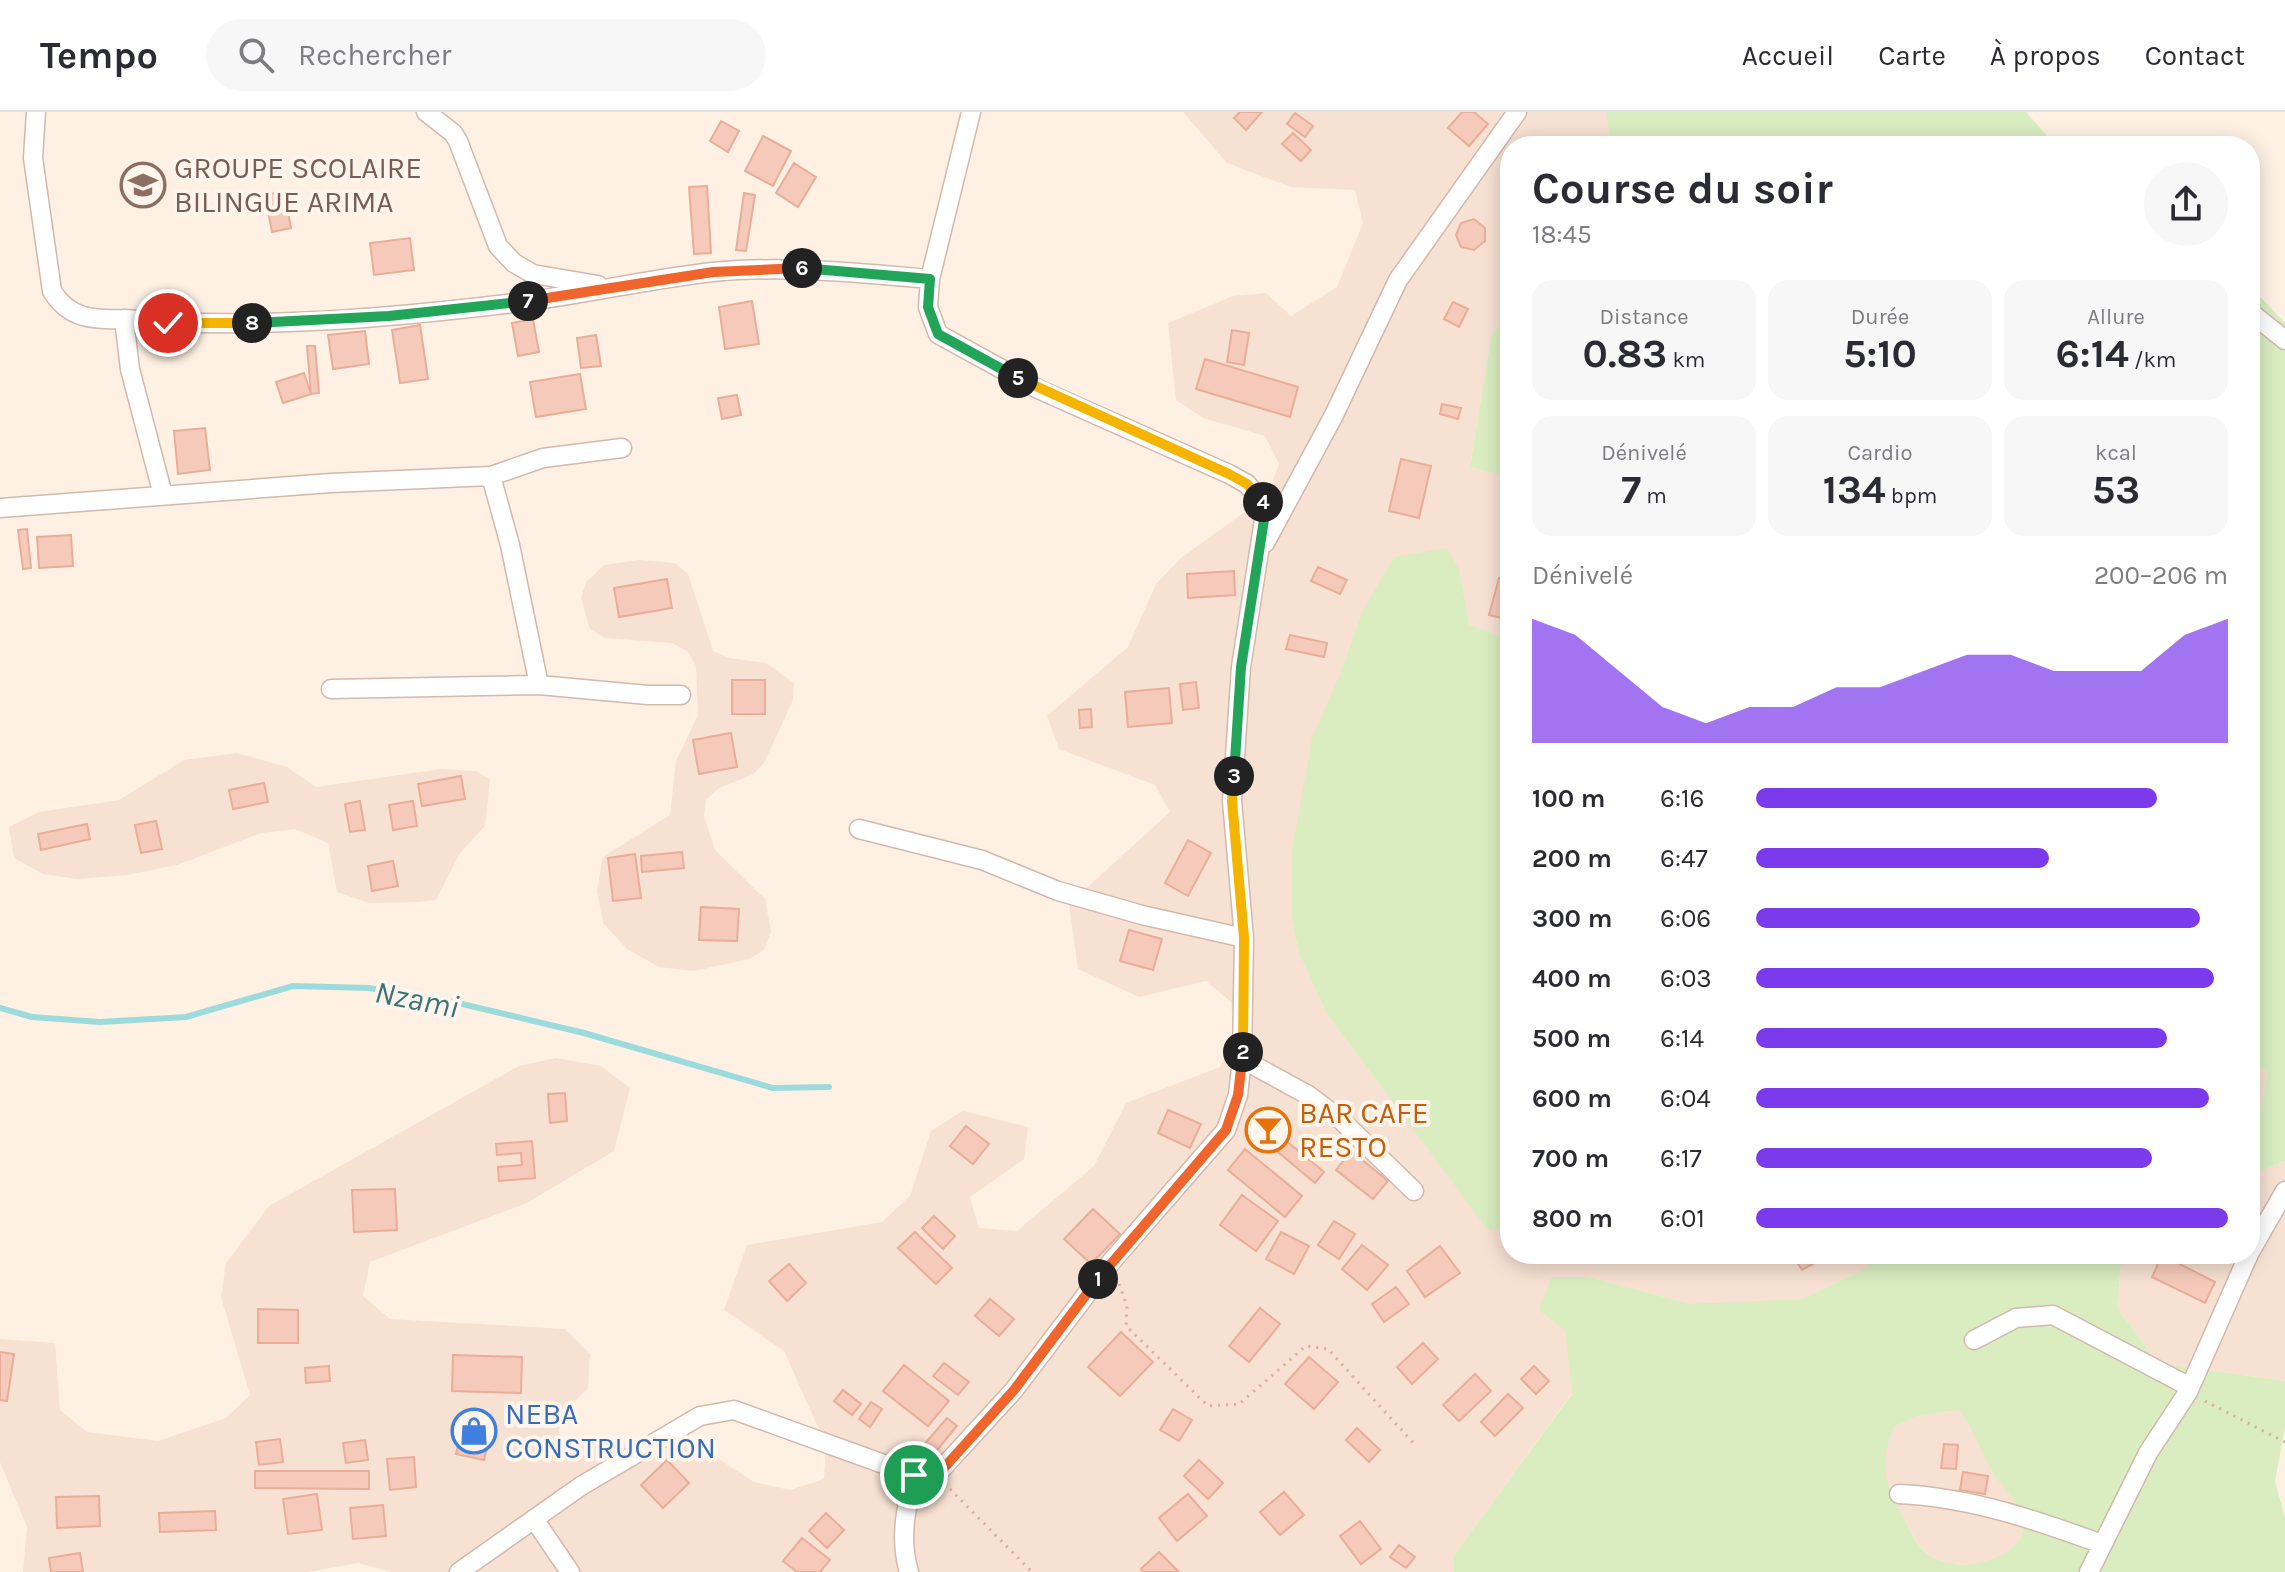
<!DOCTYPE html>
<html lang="fr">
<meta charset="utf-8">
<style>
:root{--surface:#fff;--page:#f7f7f7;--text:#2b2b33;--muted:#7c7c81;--line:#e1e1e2;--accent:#7c3aed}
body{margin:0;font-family:Karla,sans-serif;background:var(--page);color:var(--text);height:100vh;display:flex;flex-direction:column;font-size:30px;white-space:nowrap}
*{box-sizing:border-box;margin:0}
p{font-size:26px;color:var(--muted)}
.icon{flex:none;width:44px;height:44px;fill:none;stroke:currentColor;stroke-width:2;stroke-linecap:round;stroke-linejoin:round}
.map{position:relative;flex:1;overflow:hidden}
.drawer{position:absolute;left:1500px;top:24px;width:760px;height:1128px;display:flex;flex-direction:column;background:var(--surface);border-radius:32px;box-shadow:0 4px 20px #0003}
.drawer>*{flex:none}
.pin{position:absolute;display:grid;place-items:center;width:68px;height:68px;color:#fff;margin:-34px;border:4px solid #fff;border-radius:50%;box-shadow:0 2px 8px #0007}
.km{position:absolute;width:40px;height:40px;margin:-20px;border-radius:50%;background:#222;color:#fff;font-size:22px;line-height:40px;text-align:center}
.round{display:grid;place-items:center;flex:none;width:84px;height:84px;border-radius:42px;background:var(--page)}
.summary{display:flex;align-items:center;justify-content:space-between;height:136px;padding:0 32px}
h1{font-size:44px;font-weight:700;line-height:60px}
.figures{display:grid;grid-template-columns:repeat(3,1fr);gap:12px;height:136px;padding:8px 32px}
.figures div{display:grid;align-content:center;border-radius:20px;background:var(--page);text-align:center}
.figures b{font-size:40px;font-weight:700}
.figures small{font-size:22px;font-weight:400}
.figures p{font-size:22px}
.chart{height:224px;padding:16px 32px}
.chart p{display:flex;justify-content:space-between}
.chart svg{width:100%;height:144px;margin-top:8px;fill:var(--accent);opacity:.7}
ul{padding:0 32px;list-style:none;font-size:26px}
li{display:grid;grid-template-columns:128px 96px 1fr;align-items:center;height:60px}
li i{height:20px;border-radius:10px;background:var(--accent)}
header{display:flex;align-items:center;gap:48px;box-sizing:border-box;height:112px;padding:0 40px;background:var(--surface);border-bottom:2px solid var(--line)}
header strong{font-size:38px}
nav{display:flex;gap:44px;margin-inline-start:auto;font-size:28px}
.search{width:560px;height:72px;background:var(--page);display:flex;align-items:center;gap:20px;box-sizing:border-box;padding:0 28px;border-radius:44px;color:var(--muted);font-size:30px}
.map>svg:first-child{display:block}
.residential{fill:#f6e1d2}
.green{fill:#d9edc1;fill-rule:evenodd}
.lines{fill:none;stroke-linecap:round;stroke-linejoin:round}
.stream{stroke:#9cdbdc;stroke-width:6}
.building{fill:#f5caba;stroke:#e9ad99;stroke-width:2}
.minor-casing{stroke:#d3b8ac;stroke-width:21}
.path{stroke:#dbac9d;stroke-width:3;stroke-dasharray:2 6;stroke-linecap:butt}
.minor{stroke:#fff;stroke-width:18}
.split-1-casing{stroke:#fff;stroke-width:16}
.split-2-casing{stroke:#fff;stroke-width:16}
.split-3-casing{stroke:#fff;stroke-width:16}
.split-4-casing{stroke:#fff;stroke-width:16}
.split-5-casing{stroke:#fff;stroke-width:16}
.split-6-casing{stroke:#fff;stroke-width:16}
.split-7-casing{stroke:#fff;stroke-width:16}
.split-8-casing{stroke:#fff;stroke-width:16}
.split-9-casing{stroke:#fff;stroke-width:16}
.split-1{stroke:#f0652b;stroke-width:10}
.split-2{stroke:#f0652b;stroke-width:10}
.split-3{stroke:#f5b400;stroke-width:10}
.split-4{stroke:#22a559;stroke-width:10}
.split-5{stroke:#f5b400;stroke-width:10}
.split-6{stroke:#22a559;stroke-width:10}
.split-7{stroke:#f0652b;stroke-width:10}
.split-8{stroke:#22a559;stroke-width:10}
.split-9{stroke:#f5b400;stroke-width:10}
.labels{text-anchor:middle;stroke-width:8;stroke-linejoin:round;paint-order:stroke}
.education-label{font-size:30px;fill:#785e54;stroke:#fff5ec;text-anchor:start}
.food-label{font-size:30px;fill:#c56008;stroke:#fff5ec;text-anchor:start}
.shop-label{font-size:30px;fill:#366cbe;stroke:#fff5ec;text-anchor:start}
.water-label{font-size:32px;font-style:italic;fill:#377678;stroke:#fff5ec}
</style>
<header>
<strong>Tempo</strong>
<div class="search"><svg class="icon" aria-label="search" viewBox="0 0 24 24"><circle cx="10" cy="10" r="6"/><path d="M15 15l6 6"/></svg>Rechercher</div>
<nav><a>Accueil</a><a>Carte</a><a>À propos</a><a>Contact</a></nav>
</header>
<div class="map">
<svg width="2285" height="1460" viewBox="0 0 2285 1460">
<rect width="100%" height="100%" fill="#fef1e4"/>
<path class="residential" d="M1183 0H1606L1611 34H1510V196L1491 225 1470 354 1510 365V527L1469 514 1460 460 1362 500 1340 562 1292 808 1299 842 1327 902 1488 1117 1510 1115V1142H1877L1868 1156 1803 1187 1725 1192H1690L1589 1165 1565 1218 1572 1281 1454 1443V1460H392L358 1451 308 1460H23L27 1415 0 1350V1227L55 1231 60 1298 87 1320 158 1329 226 1306 250 1283 221 1185 226 1151 269 1094 519 954 556 946 601 954 630 976 614 1039 527 1091 370 1150 363 1184 390 1207 565 1217 590 1242 588 1276 564 1300 556 1332 697 1333 754 1370 790 1378 824 1367 826 1333 784 1239 724 1198 747 1133 882 1110 910 1084 931 1019 963 999 1028 1015 1024 1047 970 1085 979 1116 1017 1119 1094 1054 1126 991 1220 955 1234 923 1231 890 1206 869 1139 885 1078 857 1069 792 1170 700 1155 673 1059 637 1047 604 1128 535 1156 472 1181 446 1267 384 1279 352 1265 324 1203 306 1176 288 1168 211 1233 184 1266 181 1291 204 1337 175 1363 111 1355 78 1291 75 1227 51Z
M639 448 675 451 688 462 713 539 729 546 766 551 794 571 793 588 764 651 752 663 719 676 706 688 704 704 715 738 765 787 771 820 764 838 749 847 694 859 659 855 627 837 603 811 597 779 603 745 670 703 676 649 698 603 696 554 687 539 672 531 605 526 590 517 581 486 586 470 604 453Z
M237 641 287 655 316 675 441 657 475 659 490 667 485 714 460 741 436 788 419 790 369 791 337 780 328 731 295 717 261 721 177 753 127 763 77 767 43 762 14 746 9 715 39 700 119 688 184 648Z
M2250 951 2267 960 2261 996 2250 1015Z
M2285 1049V1269L2158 1251 2117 1196 2122 1142H2250V1063Z
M1959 1298 1975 1318 1991 1358 2019 1394 2024 1410V1420L2015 1434 1991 1450 1974 1453 1947 1452 1931 1445 1919 1434 1888 1378 1883 1359 1886 1334 1894 1315 1917 1304Z"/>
<path class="green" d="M1606 0H2026L2056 34H1611Z
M2250 174 2285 211V1049L2250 1063V1015L2261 996 2267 960 2250 951V495L2258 480 2250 447Z
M1510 196V365L1470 355 1491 225Z
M1447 436 1460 460 1469 513 1510 527V1115L1488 1118 1327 902 1299 842 1292 808V740L1312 626 1340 562 1362 500 1394 445Z
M1877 1142H2122L2117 1196 2158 1251 2285 1269V1315L2275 1369 2285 1406V1460H1454V1443L1572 1282 1565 1218 1539 1198 1552 1165H1589L1690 1192 1803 1187 1867 1156ZM1959 1298C1975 1319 1979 1335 1991 1357 2000 1375 2019 1388 2024 1408 2026 1421 2018 1432 2008 1439 1982 1456 1941 1460 1919 1434 1913 1426 1909 1415 1904 1407 1886 1374 1878 1351 1894 1315L1917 1304Z"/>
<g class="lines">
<path class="stream" d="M0 896 32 905 100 910 186 905 293 874 369 876 454 890 584 921 773 976 829 975"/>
</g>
<path class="building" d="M1240 0H1262L1246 18 1234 6Z
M1462 0H1474L1488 12 1469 34 1448 16Z
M1295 1 1313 14 1305 25 1287 12Z
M721 9 739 19 728 40 710 29Z
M1293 21 1311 38 1301 49 1282 32Z
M763 24 791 39 773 74 745 59Z
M794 51 816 65 798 95 776 81Z
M707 74 711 141 694 142 689 75Z
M284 79 291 116 272 120 265 83Z
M744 81 755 83 746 139 736 138Z
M1474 107 1485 116V129L1474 138 1461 135 1456 123 1461 111Z
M410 126 414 158 374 163 370 131Z
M752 189 759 232 725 237 719 195Z
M1453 190 1468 197 1459 215 1444 207Z
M533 207 539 240 518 244 512 211Z
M420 213 428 267 400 271 392 218Z
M1232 218 1249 221 1244 253 1227 250Z
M365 219 369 252 333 257 328 223Z
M596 223 601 254 581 256 577 226Z
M307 234H315L319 281 311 282Z
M1205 247 1298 275 1290 305 1196 277Z
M304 261 311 282 283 291 276 270Z
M580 262 586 297 536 305 530 270Z
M737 283 741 303 722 307 718 286Z
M1442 292 1461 296 1458 307 1440 302Z
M205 316 210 358 178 362 174 319Z
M1401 347 1431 354 1419 406 1389 399Z
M27 417 31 456 23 457 18 418Z
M71 423 73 454 39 456 37 425Z
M1318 455 1347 468 1340 482 1311 469Z
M1234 459 1235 483 1188 486 1187 462Z
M1499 466 1510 469V508L1489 503Z
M667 467 672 496 619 505 614 476Z
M1290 523 1327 531 1324 545 1286 537Z
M732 568H765V602H732Z
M1196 570 1199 596 1183 598 1180 572Z
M1169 576 1172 611 1128 615 1125 580Z
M1091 597 1092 615 1080 616 1079 598Z
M731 621 737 655 699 662 693 628Z
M461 664 465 687 422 694 418 672Z
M264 671 268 690 233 697 229 678Z
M360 689 365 718 350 720 345 692Z
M413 689 417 714 393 718 389 693Z
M156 709 162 737 141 741 135 713Z
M87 712 90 727 41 738 38 722Z
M1188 728 1211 741 1188 784 1165 771Z
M682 740 684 756 642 760 641 744Z
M635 742 641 786 613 789 608 746Z
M393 749 398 774 372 779 368 754Z
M701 795 739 797 737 829 699 828Z
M1129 818 1162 827 1153 858 1120 849Z
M565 981 567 1009 550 1011 548 982Z
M1168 998 1201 1012 1190 1036 1158 1021Z
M966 1014 989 1032 973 1052 950 1034Z
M1268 1014 1324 1060 1315 1071 1260 1025Z
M532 1029 535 1066 499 1069 498 1055 522 1053 521 1041 497 1043 496 1032Z
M1245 1037 1302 1084 1285 1105 1228 1058Z
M1351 1039 1388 1069 1373 1087 1336 1058Z
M395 1077 397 1118 354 1120 352 1078Z
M1242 1083 1278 1109 1256 1139 1220 1113Z
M1093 1097 1120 1122 1091 1152 1064 1127Z
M934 1104 955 1124 943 1137 922 1116Z
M1334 1109 1355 1122 1339 1147 1318 1133Z
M915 1120 952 1156 936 1172 898 1136Z
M1281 1120 1309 1134 1294 1162 1266 1147Z
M1362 1133 1388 1153 1367 1178 1342 1157Z
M1440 1134 1460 1161 1425 1185 1407 1159Z
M1792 1142H1831L1802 1158Z
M2162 1143 2215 1170 2205 1191 2152 1165Z
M789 1152 806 1171 787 1189 769 1169Z
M1396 1175 1409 1192 1384 1210 1372 1192Z
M990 1187 1014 1207 999 1224 975 1204Z
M1260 1196 1280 1212 1249 1250 1229 1234Z
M258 1197 298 1198V1231H258Z
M1121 1220 1153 1250 1120 1284 1088 1255Z
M1423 1231 1438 1247 1412 1272 1397 1255Z
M0 1240 14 1242 7 1289 0 1288Z
M453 1243 522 1245 521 1281 452 1279Z
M1309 1245 1338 1270 1314 1297 1285 1272Z
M944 1251 969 1270 958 1283 933 1264Z
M904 1253 949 1289 928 1314 883 1279Z
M329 1254 330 1269 306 1271 305 1256Z
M1534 1254 1549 1269 1536 1282 1521 1267Z
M1475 1262 1491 1279 1459 1309 1443 1293Z
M843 1278 861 1292 852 1303 834 1289Z
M1508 1282 1523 1296 1495 1324 1481 1310Z
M871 1290 882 1297 870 1315 859 1307Z
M1173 1297 1192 1308 1179 1329 1160 1318Z
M947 1306 957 1314 933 1343 923 1334Z
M464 1308 492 1314 484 1348 456 1342Z
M1357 1316 1380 1338 1369 1350 1346 1328Z
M280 1327 283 1350 259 1353 256 1330Z
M365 1328 368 1348 346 1351 343 1331Z
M1944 1332 1958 1333 1956 1357 1941 1356Z
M414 1345 416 1375 390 1378 387 1347Z
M667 1348 689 1371 663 1396 641 1373Z
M1199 1348 1223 1371 1208 1387 1184 1364Z
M255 1359H369V1377L255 1376Z
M1963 1360 1988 1364 1985 1382 1960 1378Z
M1284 1380 1304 1403 1280 1423 1260 1400Z
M317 1382 322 1418 288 1422 283 1387Z
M1188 1382 1207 1404 1177 1429 1159 1406Z
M99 1384 100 1414 57 1416 56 1385Z
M383 1393 386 1424 353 1427 350 1396Z
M215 1399 216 1418 160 1420 159 1401Z
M826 1401 844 1418 827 1436 809 1419Z
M1360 1409 1381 1437 1361 1452 1340 1424Z
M802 1426 830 1448 820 1460H797L783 1449Z
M1399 1433 1415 1445 1406 1456 1390 1445Z
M1159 1440 1179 1460H1143L1141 1457Z
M80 1441 83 1460H51L49 1446Z"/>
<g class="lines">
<g class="minor-casing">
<path id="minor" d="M36 0 33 46 52 179C69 207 93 208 124 207
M426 0 453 21 458 29 498 134 514 151 533 162 598 173
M2250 200 2285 228
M163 383 130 257 124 207C256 218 391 206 522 190 586 182 649 167 713 160 786 153 858 161 930 167
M0 396 331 371 491 364 543 346 622 336
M1265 431 1334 303 1398 168 1517 0
M539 573 648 583H681
M331 577 539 573 510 433 491 364
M859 717 982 748 1058 779 1142 803 1244 826
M1242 947 1308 983 1340 1007 1414 1079
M2250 1140 2285 1079
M1974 1228 2016 1206 2053 1203 2190 1275
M1899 1382C1969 1385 2036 1408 2102 1432
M534 1407 570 1460
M459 1460 581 1374 700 1304 734 1298 914 1363H936L1014 1278 1111 1150 1226 1018 1238 983 1242 947 1244 826 1232 689 1241 555 1266 395 1247 372 1229 362 1038 277 938 222 928 195 930 167 971 0
M909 1460C899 1427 906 1396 914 1363
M2089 1460 2148 1341 2188 1280 2249 1142"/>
</g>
<path class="path" d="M1119 1172 1127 1194 1126 1214 1208 1294 1239 1292 1306 1234 1328 1237 1416 1334
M2205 1289 2285 1330
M950 1377 1032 1460"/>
<use href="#minor" class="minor"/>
</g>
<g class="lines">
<g class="split-1-casing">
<path id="split-1" d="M914 1363H936L942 1358 1014 1278 1098 1167"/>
</g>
<g class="split-2-casing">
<path id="split-2" d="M1098 1167 1226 1018 1238 983 1243 940"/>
</g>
<g class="split-3-casing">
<path id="split-3" d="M1234 664 1232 689 1244 826 1243 940"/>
</g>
<g class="split-4-casing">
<path id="split-4" d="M1234 664 1241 555 1266 395 1263 390"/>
</g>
<g class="split-5-casing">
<path id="split-5" d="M1018 266 1229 362 1247 372 1263 390"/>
</g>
<g class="split-6-casing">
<path id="split-6" d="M802 156 930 167 928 195 938 222 1018 266"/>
</g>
<g class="split-7-casing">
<path id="split-7" d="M528 189 713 160 802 156"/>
</g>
<g class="split-8-casing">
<path id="split-8" d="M252 211 389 204 528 189"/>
</g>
<g class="split-9-casing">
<path id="split-9" d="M168 211H252"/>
</g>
<use href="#split-1" class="split-1"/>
<use href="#split-2" class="split-2"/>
<use href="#split-3" class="split-3"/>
<use href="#split-4" class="split-4"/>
<use href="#split-5" class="split-5"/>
<use href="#split-6" class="split-6"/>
<use href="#split-7" class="split-7"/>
<use href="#split-8" class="split-8"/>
<use href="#split-9" class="split-9"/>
</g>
<defs>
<g id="school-ring" transform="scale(2.3)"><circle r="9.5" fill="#fff5ec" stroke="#8d6e63" stroke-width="1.5"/><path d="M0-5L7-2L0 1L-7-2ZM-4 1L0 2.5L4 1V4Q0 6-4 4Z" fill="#8d6e63"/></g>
<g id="bar-ring" transform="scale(2.3)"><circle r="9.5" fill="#fff5ec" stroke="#e8710a" stroke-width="1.5"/><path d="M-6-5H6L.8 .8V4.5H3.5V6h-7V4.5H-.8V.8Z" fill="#e8710a"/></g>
<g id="shop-ring" transform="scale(2.3)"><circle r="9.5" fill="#fff5ec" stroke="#3f7fe0" stroke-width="1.5"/><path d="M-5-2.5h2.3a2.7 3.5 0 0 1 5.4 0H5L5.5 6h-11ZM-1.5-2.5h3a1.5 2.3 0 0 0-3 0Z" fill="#3f7fe0"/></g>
</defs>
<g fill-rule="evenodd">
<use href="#school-ring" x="143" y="73"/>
<use href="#bar-ring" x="1268" y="1018"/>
<use href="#shop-ring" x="474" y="1319"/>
</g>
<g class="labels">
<g class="education-label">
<text x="174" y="66">GROUPE SCOLAIRE<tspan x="174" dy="34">BILINGUE ARIMA</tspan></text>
</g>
<g class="food-label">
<text x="1299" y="1011">BAR CAFE<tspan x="1299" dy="34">RESTO</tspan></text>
</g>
<g class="shop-label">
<text x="505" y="1312">NEBA<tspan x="505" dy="34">CONSTRUCTION</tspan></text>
</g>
<g class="water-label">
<text transform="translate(417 887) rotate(11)" y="11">Nzami</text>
</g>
</g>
</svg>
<div class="pin" style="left:914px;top:1363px;background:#1e9e55"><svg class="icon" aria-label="arrive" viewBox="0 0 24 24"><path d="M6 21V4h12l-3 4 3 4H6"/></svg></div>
<div class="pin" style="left:168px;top:211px;background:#d93025"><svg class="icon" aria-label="check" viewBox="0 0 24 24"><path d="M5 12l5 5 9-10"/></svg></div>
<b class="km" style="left:1098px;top:1167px">1</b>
<b class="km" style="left:1243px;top:940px">2</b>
<b class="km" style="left:1234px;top:664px">3</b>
<b class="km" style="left:1263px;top:390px">4</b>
<b class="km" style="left:1018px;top:266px">5</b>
<b class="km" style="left:802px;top:156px">6</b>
<b class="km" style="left:528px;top:189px">7</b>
<b class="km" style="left:252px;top:211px">8</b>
<section class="drawer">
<div class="summary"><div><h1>Course du soir</h1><p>18:45</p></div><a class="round"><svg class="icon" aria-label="share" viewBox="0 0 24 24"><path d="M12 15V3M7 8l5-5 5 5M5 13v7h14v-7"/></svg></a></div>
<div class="figures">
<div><p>Distance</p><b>0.83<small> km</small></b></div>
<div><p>Durée</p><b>5:10</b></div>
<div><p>Allure</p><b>6:14<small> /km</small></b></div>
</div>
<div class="figures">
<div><p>Dénivelé</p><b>7<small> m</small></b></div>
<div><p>Cardio</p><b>134<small> bpm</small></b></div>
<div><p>kcal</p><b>53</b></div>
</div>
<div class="chart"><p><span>Dénivelé</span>200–206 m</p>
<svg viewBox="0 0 160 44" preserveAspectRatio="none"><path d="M0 44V6L10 11L20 22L30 33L40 38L50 33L60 33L70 27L80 27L90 22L100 17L110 17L120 22L130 22L140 22L150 11L160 6V44z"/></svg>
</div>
<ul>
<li><b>100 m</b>6:16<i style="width:85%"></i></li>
<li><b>200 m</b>6:47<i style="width:62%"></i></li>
<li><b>300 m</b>6:06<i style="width:94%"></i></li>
<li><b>400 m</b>6:03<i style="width:97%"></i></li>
<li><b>500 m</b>6:14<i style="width:87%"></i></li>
<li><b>600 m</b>6:04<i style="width:96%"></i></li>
<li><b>700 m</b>6:17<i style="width:84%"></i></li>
<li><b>800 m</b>6:01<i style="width:100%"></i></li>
</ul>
</section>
</div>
